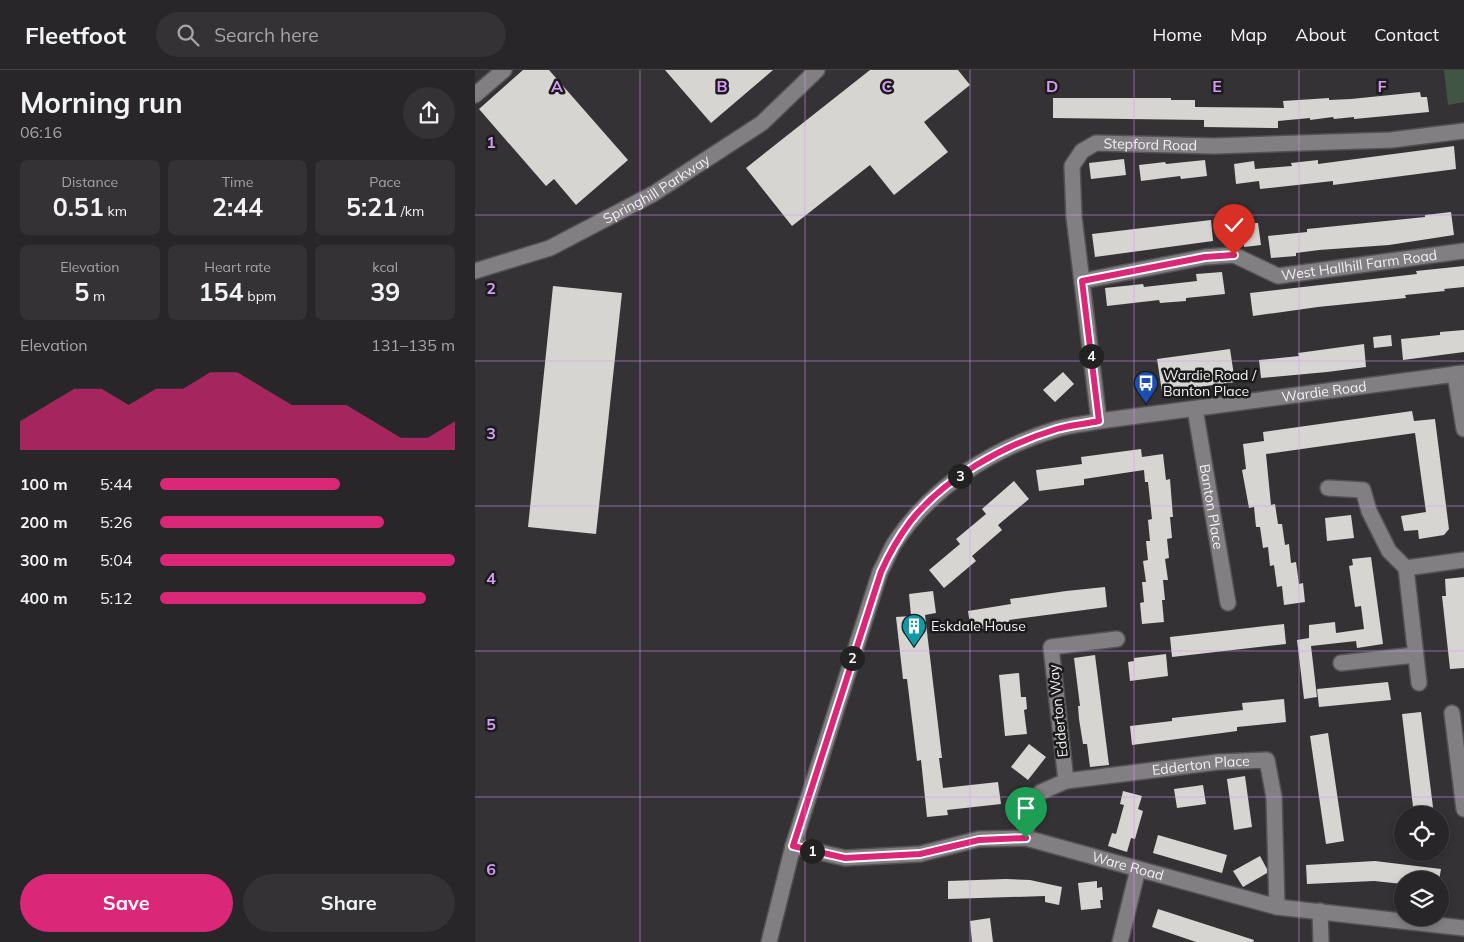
<!DOCTYPE html>
<meta charset="utf-8">
<style>
:root{--surface:#282628;--page:#343234;--text:#f1f3f6;--muted:#a5a5a8;--line:#444345;--accent:#db2777}
body{margin:0;font-family:Mulish,sans-serif;background:var(--page);color:var(--text);height:100vh;display:flex;flex-direction:column;font-size:19px;white-space:nowrap}
*{box-sizing:border-box;margin:0}
p{font-size:16px;color:var(--muted)}
.icon{flex:none;width:28px;height:28px;fill:none;stroke:currentColor;stroke-width:2;stroke-linecap:round;stroke-linejoin:round}
.map{position:relative;flex:1;overflow:hidden}
.sheet{display:flex;flex-direction:column;background:var(--surface);width:475px}
.sheet>*{flex:none}
.controls{position:absolute;left:919px;top:736px;display:grid;gap:10px}
.controls a{display:grid;place-items:center;width:55px;height:55px;border-radius:50%;background:var(--surface);box-shadow:0 2px 8px #0003,0 0 0 1px var(--line);font-size:25px}
.pin{position:absolute;display:grid;place-items:center;width:42px;height:42px;color:#fff;margin:-51px -21px;border-radius:50% 50% 50% 0;rotate:-45deg;box-shadow:0 0 5px #0007}
.pin .icon{rotate:45deg}
.km{position:absolute;width:25px;height:25px;margin:-12px;border-radius:50%;background:#222;color:#fff;font-size:14px;line-height:25px;text-align:center}
.round{display:grid;place-items:center;flex:none;width:52px;height:52px;border-radius:26px;background:var(--page)}
.head{display:flex;align-items:center;justify-content:space-between;height:85px;padding:0 20px}
h1{font-size:28px;font-weight:700;line-height:38px}
.metrics{display:grid;grid-template-columns:repeat(3,1fr);gap:8px;height:85px;padding:5px 20px}
.metrics div{display:grid;align-content:center;border-radius:8px;background:var(--page);text-align:center}
.metrics b{font-size:25px;font-weight:700}
.metrics small{font-size:14px;font-weight:400}
.metrics p{font-size:14px}
.chart{height:140px;padding:10px 20px}
.chart p{display:flex;justify-content:space-between}
.chart svg{width:100%;height:90px;margin-top:5px;fill:var(--accent);opacity:.7}
.button{display:flex;gap:10px;margin-top:auto;padding:10px 20px}
.button a{flex:1;height:58px;border-radius:30px;background:var(--accent);color:#fff;font-size:20px;font-weight:700;line-height:58px;text-align:center}
.button a+a{background:var(--page);color:var(--text)}
ul{padding:0 20px;list-style:none;font-size:16px}
li{display:grid;grid-template-columns:80px 60px 1fr;align-items:center;height:38px}
li i{height:12px;border-radius:6px;background:var(--accent)}
header{display:flex;align-items:center;gap:30px;box-sizing:border-box;height:70px;padding:0 25px;background:var(--surface);border-bottom:1px solid var(--line)}
header strong{font-size:24px}
nav{display:flex;gap:28px;margin-inline-start:auto;font-size:18px}
.search{width:350px;height:45px;background:var(--page);display:flex;align-items:center;gap:12px;box-sizing:border-box;padding:0 18px;border-radius:28px;color:var(--muted);font-size:19px}
main{display:flex;flex:1;min-height:0}
.map>svg:first-child{display:block}
.green{fill:#405543}
.building{fill:#d7d5d1}
.lines{fill:none;stroke-linecap:round;stroke-linejoin:round}
.minor-casing{stroke:#535253;stroke-width:18}
.minor{stroke:#817f82;stroke-width:15}
.route-casing{stroke:#fff;stroke-width:10}
.route{stroke:#db2777;stroke-width:6}
.grid{fill:none;stroke:#d69bfa;stroke-width:1;stroke-opacity:0.55}
.labels{text-anchor:middle;stroke-width:5;stroke-linejoin:round;paint-order:stroke}
.street-label{font-size:14px;fill:#f1f0f1;stroke:#1c1b1c}
.poi-label{font-size:14px;fill:#f1f0f1;stroke:#1c1b1c;text-anchor:start}
.grid-label{font-size:16px;text-anchor:middle;font-weight:bold;fill:#d69bfa;stroke:#1c1b1c;stroke-width:5;stroke-linejoin:round;paint-order:stroke}
</style>
<header>
<strong>Fleetfoot</strong>
<div class="search"><svg class="icon" aria-label="search" viewBox="0 0 24 24"><circle cx="10" cy="10" r="6"/><path d="M15 15l6 6"/></svg>Search here</div>
<nav><a>Home</a><a>Map</a><a>About</a><a>Contact</a></nav>
</header>
<main>
<section class="sheet">
<div class="head"><div><h1>Morning run</h1><p>06:16</p></div><a class="round"><svg class="icon" aria-label="share" viewBox="0 0 24 24"><path d="M12 15V3M7 8l5-5 5 5M5 13v7h14v-7"/></svg></a></div>
<div class="metrics">
<div><p>Distance</p><b>0.51<small> km</small></b></div>
<div><p>Time</p><b>2:44</b></div>
<div><p>Pace</p><b>5:21<small> /km</small></b></div>
</div>
<div class="metrics">
<div><p>Elevation</p><b>5<small> m</small></b></div>
<div><p>Heart rate</p><b>154<small> bpm</small></b></div>
<div><p>kcal</p><b>39</b></div>
</div>
<div class="chart"><p><span>Elevation</span>131–135 m</p>
<svg viewBox="0 0 160 44" preserveAspectRatio="none"><path d="M0 44V30L10 22L20 14L30 14L40 22L50 14L60 14L70 6L80 6L90 14L100 22L110 22L120 22L130 30L140 38L150 38L160 30V44z"/></svg>
</div>
<ul>
<li><b>100 m</b>5:44<i style="width:61%"></i></li>
<li><b>200 m</b>5:26<i style="width:76%"></i></li>
<li><b>300 m</b>5:04<i style="width:100%"></i></li>
<li><b>400 m</b>5:12<i style="width:90%"></i></li>
</ul>
<div class="button"><a>Save</a><a>Share</a></div>
</section>
<div class="map">
<svg width="989" height="872" viewBox="0 0 989 872">
<rect width="100%" height="100%" fill="#353235"/>
<path class="green" d="M969 0H989V32L973 35Z"/>
<path class="building" d="M48 0H74L153 90 101 135 79 109 71 116 4 39Z
M190 0H298L236 53Z
M395 0H483L495 15 449 52 473 82 419 125 395 95 317 156 271 98Z
M945 22 946 27H952L954 42 879 49V47L859 49 858 47 835 50V48L803 51V58L729 57V50L578 48V28H696V30H720V37L809 38 808 31 854 28V30L876 29Z
M979 76 981 99 858 115V111L785 119 784 111 761 114 759 94 779 91 780 99 817 96 816 93 843 90V94Z
M649 89 651 105 616 109 614 93Z
M730 90 732 106 706 109 705 106 666 111 664 95 690 92 691 94Z
M976 142 979 165 914 175 844 180 821 183V186L796 188 793 166 832 162V159L950 147V145Z
M736 150 738 171 620 187 617 164Z
M783 153 786 175 769 177 767 154Z
M989 196V217L969 219 970 221 930 225 931 228 843 237 778 246 775 223 942 204 941 201Z
M747 202 750 224 711 228V231L685 233 684 230 632 236 630 218 668 214 669 217 722 211 721 204Z
M78 216 147 223 121 464 53 457Z
M989 260V282L928 290 926 269 965 265V262Z
M916 265 917 276 899 278 898 267Z
M889 274 891 297 852 302 786 308 784 290 824 286 823 283Z
M755 279 760 312 687 322 682 289Z
M588 302 599 314 580 332 568 320Z
M937 341 939 351 960 349 974 459 969 465 944 469 943 460 929 461 926 446 951 442 940 363 791 384 796 435 800 434 803 454H807L810 475 814 474 816 493 821 492 824 514 828 513 830 532 809 535 807 516 802 517 799 495 795 496 793 477 788 478 785 457H781L779 437 774 438 767 400 771 399 768 374 789 371 788 362Z
M666 379 667 387 688 384 691 410 695 409 698 447H695L697 468 692 469 694 488 690 489 693 510H688L690 530H687L689 552 667 554 665 533 669 532 667 512H671L668 491 673 490 671 471H675L673 450 677 449 673 412H670L669 400 609 409V415L564 421 561 400 607 394 606 387Z
M539 411 554 429 523 455 527 460 497 486 501 491 469 518 454 500 485 474 481 469 511 444 507 439Z
M876 445 879 468 852 471 850 448Z
M896 487 908 574 882 578 881 571 836 576 842 627 829 629 822 570 834 568V555L860 552 861 563 889 559 886 536 880 537 874 496 878 495 877 489Z
M989 507V598L975 599 967 526H971L970 509Z
M630 517 632 537 534 550 535 554 496 561 493 541 536 534 535 529 591 521Z
M458 521 461 543 450 545 467 688H464L468 718 523 712 526 734 472 740 473 745 452 747 446 690 442 691 432 609H428L421 547 436 546 434 524Z
M809 554 811 574 697 587 695 567Z
M691 584 693 606 655 611 653 592 659 591V588Z
M620 585 634 695 615 697 612 674H608L604 649 603 636H605L599 588Z
M544 603 546 627H551L552 639 549 640 552 664 530 666 524 605Z
M913 612 916 630 844 637 842 619Z
M809 629 811 652 762 657V661L657 675 655 656 697 651V648L768 640 767 633Z
M946 642 959 745H939L927 644Z
M853 663 869 771 851 774 835 666Z
M554 674 571 687 553 710 536 697Z
M770 706 777 757 759 760 752 709Z
M728 715 731 734 702 738 699 719Z
M648 721 667 726 663 739 668 741 660 769 656 768 652 782 633 776 637 763 641 764 649 735 645 734Z
M683 765 752 785 747 803 678 783Z
M785 786 792 799V803L768 817 758 801Z
M900 791 966 799 964 810H928V814L899 811 832 814 831 795Z
M531 809 555 810 587 817 584 835 570 832V826L473 829V811Z
M622 811V818L627 817 628 830H625L626 838 606 840 603 813Z
M683 839 779 870 778 872H721L677 857Z
M515 848 518 872H497L495 851Z"/>
<g class="lines">
<g class="minor-casing">
<g id="minor">
<path d="M0 25 29 0"/>
<path id="s1" d="M0 201 75 178 178 124 287 53 342 0"/>
<path id="s2" d="M607 211 730 187 759 185 803 206 989 181"/>
<path d="M980 304 989 359"/>
<path id="s3" d="M720 339 753 533"/>
<path id="s4" d="M624 351 599 147 597 96 607 81 621 73 739 76 916 70 989 61"/>
<path d="M853 418 888 420 894 441 914 481 931 498 989 490"/>
<path d="M931 498 944 613"/>
<path d="M866 593 940 585"/>
<path d="M977 643 989 739"/>
<path d="M591 711 576 577 642 569"/>
<path id="s5" d="M551 768 553 737 566 722 591 711 743 692 792 690 799 727 802 837"/>
<path id="s6" d="M318 776 370 788 445 784 504 769 551 768 802 837 989 858"/>
<path d="M845 841 846 872"/>
<path id="s7" d="M294 872 318 776 405 502C410 493 414 483 419 474 456 417 518 378 582 359 596 355 610 354 624 351L989 303"/>
<path d="M645 872 663 799"/>
</g>
</g>
<use href="#minor" class="minor"/>
</g>
<g class="lines">
<g class="route-casing">
<path id="route" d="M551 768 504 770 445 784 370 788 318 776 406 502C414 484 423 468 435 452 469 408 529 375 582 359 596 355 610 354 624 351L607 211 730 187 759 185"/>
</g>
<use href="#route" class="route"/>
</g>
<path class="grid" d="M165 0V872M330 0V872M495 0V872M659 0V872M824 0V872M0 145H989M0 291H989M0 436H989M0 581H989M0 727H989"/>
<defs>
<g id="bus-pin" transform="scale(1.25)"><path d="M0 17L-7.5 6A9.5 9.5 0 1 1 7.5 6Z" fill="#1a4fb4" stroke="#1c1b1c"/><path d="M-5-6H5V4H4V6H2V4H-2V6H-4V4H-5ZM-3.5-4V0h7V-4ZM-3.5 1.2v1.5H-2V1.2ZM2 1.2v1.5H3.5V1.2Z" fill="#fff"/></g>
<g id="building-pin" transform="scale(1.25)"><path d="M0 17L-7.5 6A9.5 9.5 0 1 1 7.5 6Z" fill="#0f9aa8" stroke="#1c1b1c"/><path d="M-4-6H4V6H1V3H-1V6H-4ZM-2.5-4.3h1.7v1.8h-1.7ZM.8-4.3h1.7v1.8H.8ZM-2.5-1h1.7V.8h-1.7ZM.8-1h1.7V.8H.8Z" fill="#fff"/></g>
</defs>
<g fill-rule="evenodd">
<use href="#bus-pin" x="671" y="313"/>
<use href="#building-pin" x="439" y="556"/>
</g>
<g class="labels">
<g class="street-label">
<text dy="5" stroke="none"><textPath href="#s4" startOffset="345">Stepford Road</textPath></text>
<text dy="5" stroke="none"><textPath href="#s1" startOffset="200">Springhill Parkway</textPath></text>
<text dy="5" stroke="none"><textPath href="#s2" startOffset="285">West Hallhill Farm Road</textPath></text>
<text dy="5" stroke="none"><textPath href="#s7" startOffset="891">Wardie Road</textPath></text>
<text dy="5" stroke="none"><textPath href="#s3" startOffset="99">Banton Place</textPath></text>
<text transform="translate(583 641) rotate(-96)" y="5">Edderton Way</text>
<text dy="5" stroke="none"><textPath href="#s5" startOffset="214">Edderton Place</textPath></text>
<text dy="5" stroke="none"><textPath href="#s6" startOffset="342">Ware Road</textPath></text>
</g>
<g class="poi-label">
<text x="688" y="310">Wardie Road /<tspan x="688" dy="16">Banton Place</tspan></text>
<text x="456" y="561">Eskdale House</text>
</g>
</g>
<g class="grid-label">
<text x="82" y="22">A</text>
<text x="247" y="22">B</text>
<text x="412" y="22">C</text>
<text x="577" y="22">D</text>
<text x="742" y="22">E</text>
<text x="907" y="22">F</text>
<text x="16" y="78">1</text>
<text x="16" y="224">2</text>
<text x="16" y="369">3</text>
<text x="16" y="514">4</text>
<text x="16" y="660">5</text>
<text x="16" y="805">6</text>
</g>
</svg>
<div class="controls">
<a><svg class="icon" aria-label="locate" viewBox="0 0 24 24"><circle cx="12" cy="12" r="6"/><path d="M12 2v4M12 18v4M2 12h4M18 12h4"/></svg></a>
<a><svg class="icon" aria-label="layers" viewBox="0 0 24 24"><path d="M12 4l9 5-9 5-9-5zM3 14l9 5 9-5"/></svg></a>
</div>
<div class="pin" style="left:551px;top:768px;background:#1e9e55"><svg class="icon" aria-label="arrive" viewBox="0 0 24 24"><path d="M6 21V4h12l-3 4 3 4H6"/></svg></div>
<div class="pin" style="left:759px;top:185px;background:#d93025"><svg class="icon" aria-label="check" viewBox="0 0 24 24"><path d="M5 12l5 5 9-10"/></svg></div>
<b class="km" style="left:337px;top:781px">1</b>
<b class="km" style="left:377px;top:588px">2</b>
<b class="km" style="left:485px;top:406px">3</b>
<b class="km" style="left:616px;top:286px">4</b>
</div>
</main>
